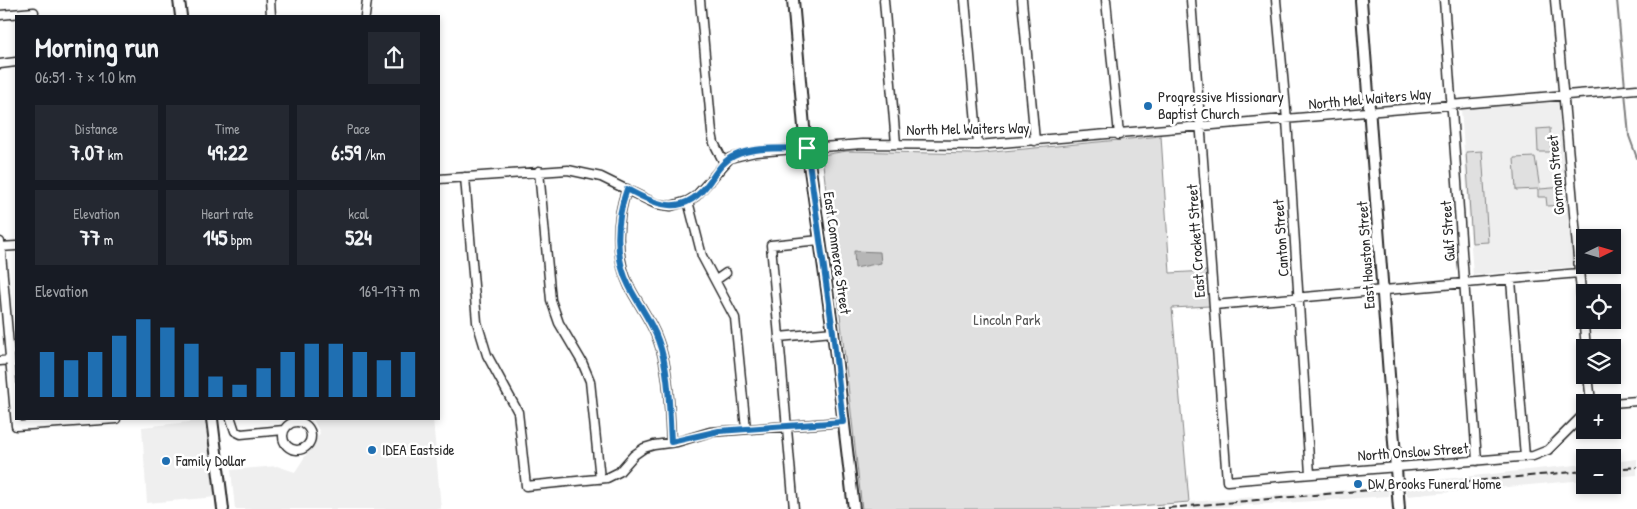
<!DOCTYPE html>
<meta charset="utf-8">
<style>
:root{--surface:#171b24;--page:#242831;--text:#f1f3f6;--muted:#9ea1a6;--accent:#1f6fb2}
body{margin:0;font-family:"Patrick Hand",sans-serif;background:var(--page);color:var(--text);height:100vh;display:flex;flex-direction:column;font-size:19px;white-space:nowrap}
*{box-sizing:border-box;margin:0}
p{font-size:16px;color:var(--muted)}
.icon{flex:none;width:28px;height:28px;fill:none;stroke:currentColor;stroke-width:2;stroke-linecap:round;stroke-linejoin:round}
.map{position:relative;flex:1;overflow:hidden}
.side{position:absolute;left:15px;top:15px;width:425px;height:405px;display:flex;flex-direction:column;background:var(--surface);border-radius:0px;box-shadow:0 2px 8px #0003}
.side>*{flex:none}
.needle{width:32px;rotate:85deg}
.controls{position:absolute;left:1576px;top:229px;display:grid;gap:10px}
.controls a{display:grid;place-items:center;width:45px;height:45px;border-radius:0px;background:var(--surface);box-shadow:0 2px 8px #0003;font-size:25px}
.pin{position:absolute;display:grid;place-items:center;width:42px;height:42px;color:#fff;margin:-21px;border-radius:10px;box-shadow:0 2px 8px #0006}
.round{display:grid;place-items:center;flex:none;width:52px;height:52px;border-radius:0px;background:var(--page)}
.overview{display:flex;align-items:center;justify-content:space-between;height:85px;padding:0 20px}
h1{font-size:28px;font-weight:700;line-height:38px}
.stats{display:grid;grid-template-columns:repeat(3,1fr);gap:8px;height:85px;padding:5px 20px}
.stats div{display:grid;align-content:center;border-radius:0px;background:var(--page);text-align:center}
.stats b{font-size:21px;font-weight:700}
.stats small{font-size:14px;font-weight:400}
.stats p{font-size:14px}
.chart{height:140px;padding:10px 20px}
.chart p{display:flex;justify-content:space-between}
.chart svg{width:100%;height:90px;margin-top:5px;stroke:var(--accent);stroke-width:6}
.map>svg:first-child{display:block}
.built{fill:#efefef}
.green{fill:#e0e0e0;stroke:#868686}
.water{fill:#b6b6b6;stroke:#7e7e7e}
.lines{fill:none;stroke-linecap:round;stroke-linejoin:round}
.stream{stroke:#7e7e7e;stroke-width:2}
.minor-casing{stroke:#2b2b2b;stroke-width:11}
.major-casing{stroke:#2b2b2b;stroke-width:14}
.minor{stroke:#fff;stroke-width:8}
.major{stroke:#fff;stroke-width:10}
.rail{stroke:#2b2b2b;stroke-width:2;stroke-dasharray:8 4;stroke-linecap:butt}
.route-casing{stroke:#fff;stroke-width:10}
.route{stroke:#1f6fb2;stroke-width:6}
.poi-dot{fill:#1f6fb2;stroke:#fff;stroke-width:2}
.labels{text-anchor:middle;stroke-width:5;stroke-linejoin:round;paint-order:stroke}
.poi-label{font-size:15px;fill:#2b2b2b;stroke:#fff;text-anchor:start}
.street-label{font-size:15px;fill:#2b2b2b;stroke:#fff}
.park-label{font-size:15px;fill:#585858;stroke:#fff}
</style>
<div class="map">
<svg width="1637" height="509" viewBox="0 0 1637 509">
<rect width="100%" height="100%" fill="#fff"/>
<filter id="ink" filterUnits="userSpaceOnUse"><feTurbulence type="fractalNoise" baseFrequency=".02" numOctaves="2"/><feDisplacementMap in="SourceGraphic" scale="10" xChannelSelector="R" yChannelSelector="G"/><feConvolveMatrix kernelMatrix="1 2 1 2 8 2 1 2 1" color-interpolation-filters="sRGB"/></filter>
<g filter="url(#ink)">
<path class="built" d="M1558 102 1573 263 1571 267 1473 275 1461 108Z
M313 419H433L441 509H235L231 470 277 466 295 472 320 433Z
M208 420 217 497 147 503 142 427Z
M1637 459V475L1613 477V462Z
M1585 464V480L1407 496 1406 483Z
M1388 487 1389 496 1189 509V502Z"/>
<path class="green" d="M1550 128 1551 152H1538L1537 129Z
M1161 136 1170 273 1207 271 1210 306 1172 308 1189 502 1101 509H862L822 155 847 151 972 154Z
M1482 151 1488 242 1472 243 1466 152Z
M1535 157 1540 189 1564 187 1565 205 1547 206 1546 197H1538V189L1516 190 1514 158Z"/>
<path class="water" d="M854 251 880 252 881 263 855 268Z"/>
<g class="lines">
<path class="stream" d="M1617 0 1625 87
M1625 92 1629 136 1637 158"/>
<g class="minor-casing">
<path id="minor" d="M270 0 271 16
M700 0 712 133 714 143 724 163
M884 0 896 144
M965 0 978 145
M1022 0 1035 141
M1106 0 1119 135
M1191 0 1227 481 1533 456 1548 450 1585 413
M1276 0 1287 120 1310 474
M1444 0 1477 461
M1555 0 1586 348
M0 15 34 12
M365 16 367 0
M0 64 16 62
M539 171 551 300 559 323 582 362 590 381 600 479
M465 177 477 322 487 355 518 412 526 486 607 478 619 472 634 455 644 448 654 445 677 442 710 432 843 422
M439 179 568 170 601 177 656 204 671 206 688 201 696 196 730 158 755 152 862 144 978 145 1637 89
M627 189C616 219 615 256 629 286 638 304 651 320 658 340 670 372 669 409 671 442
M688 201 702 256 735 318 746 429
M0 242 16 426 116 419
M0 247 16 246
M716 280 726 273
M1511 280 1525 457
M1214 305 1579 273
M779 337 833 332
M0 361 10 360
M1588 375 1591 402
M1612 403 1637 401
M231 419 235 431 241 434 284 430
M283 436a14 14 0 1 1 28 0a14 14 0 1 1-28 0Z
M794 509 771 245 820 240"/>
</g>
<g class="major-casing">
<path id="major" d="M179 0 181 16
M793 0 804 127 833 332 854 509
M1361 0 1399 509
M212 419 223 509"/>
</g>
<use href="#minor" class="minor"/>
<use href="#major" class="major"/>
<path class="rail" d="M1612 469 1637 467
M1156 509 1585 471"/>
</g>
</g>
<g class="lines" filter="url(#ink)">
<g class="route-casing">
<path id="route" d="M807 148 833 332 843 422 719 431 671 442C669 409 670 372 658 340 651 320 638 304 629 286 614 257 616 219 627 189 659 207 685 217 710 181 717 171 723 161 734 156 754 146 785 149 807 148Z"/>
</g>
<use href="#route" class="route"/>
</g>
<g class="poi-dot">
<circle cx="1148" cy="106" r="5"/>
<circle cx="372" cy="450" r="5"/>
<circle cx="166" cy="461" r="5"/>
<circle cx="1358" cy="484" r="5"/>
</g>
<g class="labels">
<g class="poi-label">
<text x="1158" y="102">Progressive Missionary<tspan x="1158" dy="17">Baptist Church</tspan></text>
<text x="382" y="455">IDEA Eastside</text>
<text x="176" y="466">Family Dollar</text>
<text x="1368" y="489">DW Brooks Funeral Home</text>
</g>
<g class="street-label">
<text transform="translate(1370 99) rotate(-5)" y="5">North Mel Waiters Way</text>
<text transform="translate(968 129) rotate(-1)" y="5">North Mel Waiters Way</text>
<text transform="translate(1556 175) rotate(-95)" y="5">Gorman Street</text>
<text transform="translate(1448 231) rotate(-94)" y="5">Gulf Street</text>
<text transform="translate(1281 238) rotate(-94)" y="5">Canton Street</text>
<text transform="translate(1196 241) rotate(-94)" y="5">East Crockett Street</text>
<text transform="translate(837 253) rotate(82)" y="5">East Commerce Street</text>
<text transform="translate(1366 255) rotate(-94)" y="5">East Houston Street</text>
<text transform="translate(1413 452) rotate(-4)" y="5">North Onslow Street</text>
</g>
<g class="park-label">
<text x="1007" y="325">Lincoln Park</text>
</g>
</g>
</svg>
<div class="controls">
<a><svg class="needle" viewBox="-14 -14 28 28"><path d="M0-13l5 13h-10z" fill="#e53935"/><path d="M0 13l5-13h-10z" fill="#9ea1a6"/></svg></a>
<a><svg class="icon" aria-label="locate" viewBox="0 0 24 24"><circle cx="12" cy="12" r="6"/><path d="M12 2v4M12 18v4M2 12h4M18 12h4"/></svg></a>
<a><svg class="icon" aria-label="layers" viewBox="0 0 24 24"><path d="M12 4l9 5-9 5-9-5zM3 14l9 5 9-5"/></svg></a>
<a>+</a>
<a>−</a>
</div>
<div class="pin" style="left:807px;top:148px;background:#1e9e55"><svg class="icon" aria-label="arrive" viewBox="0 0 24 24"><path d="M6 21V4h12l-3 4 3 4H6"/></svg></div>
<section class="side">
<div class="overview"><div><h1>Morning run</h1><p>06:51 · 7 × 1.0 km</p></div><a class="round"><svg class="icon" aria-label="share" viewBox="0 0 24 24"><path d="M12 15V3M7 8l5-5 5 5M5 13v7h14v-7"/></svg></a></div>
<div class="stats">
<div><p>Distance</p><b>7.07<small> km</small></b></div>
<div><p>Time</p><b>49:22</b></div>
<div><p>Pace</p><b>6:59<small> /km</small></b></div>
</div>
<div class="stats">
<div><p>Elevation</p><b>77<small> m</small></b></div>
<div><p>Heart rate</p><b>145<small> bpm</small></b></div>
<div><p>kcal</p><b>524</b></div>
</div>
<div class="chart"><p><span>Elevation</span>169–177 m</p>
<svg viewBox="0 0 160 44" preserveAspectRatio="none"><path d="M5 44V22M15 44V26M25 44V22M35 44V14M45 44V6M55 44V10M65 44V18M75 44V34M85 44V38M95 44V30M105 44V22M115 44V18M125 44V18M135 44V22M145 44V26M155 44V22"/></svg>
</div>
</section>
</div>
